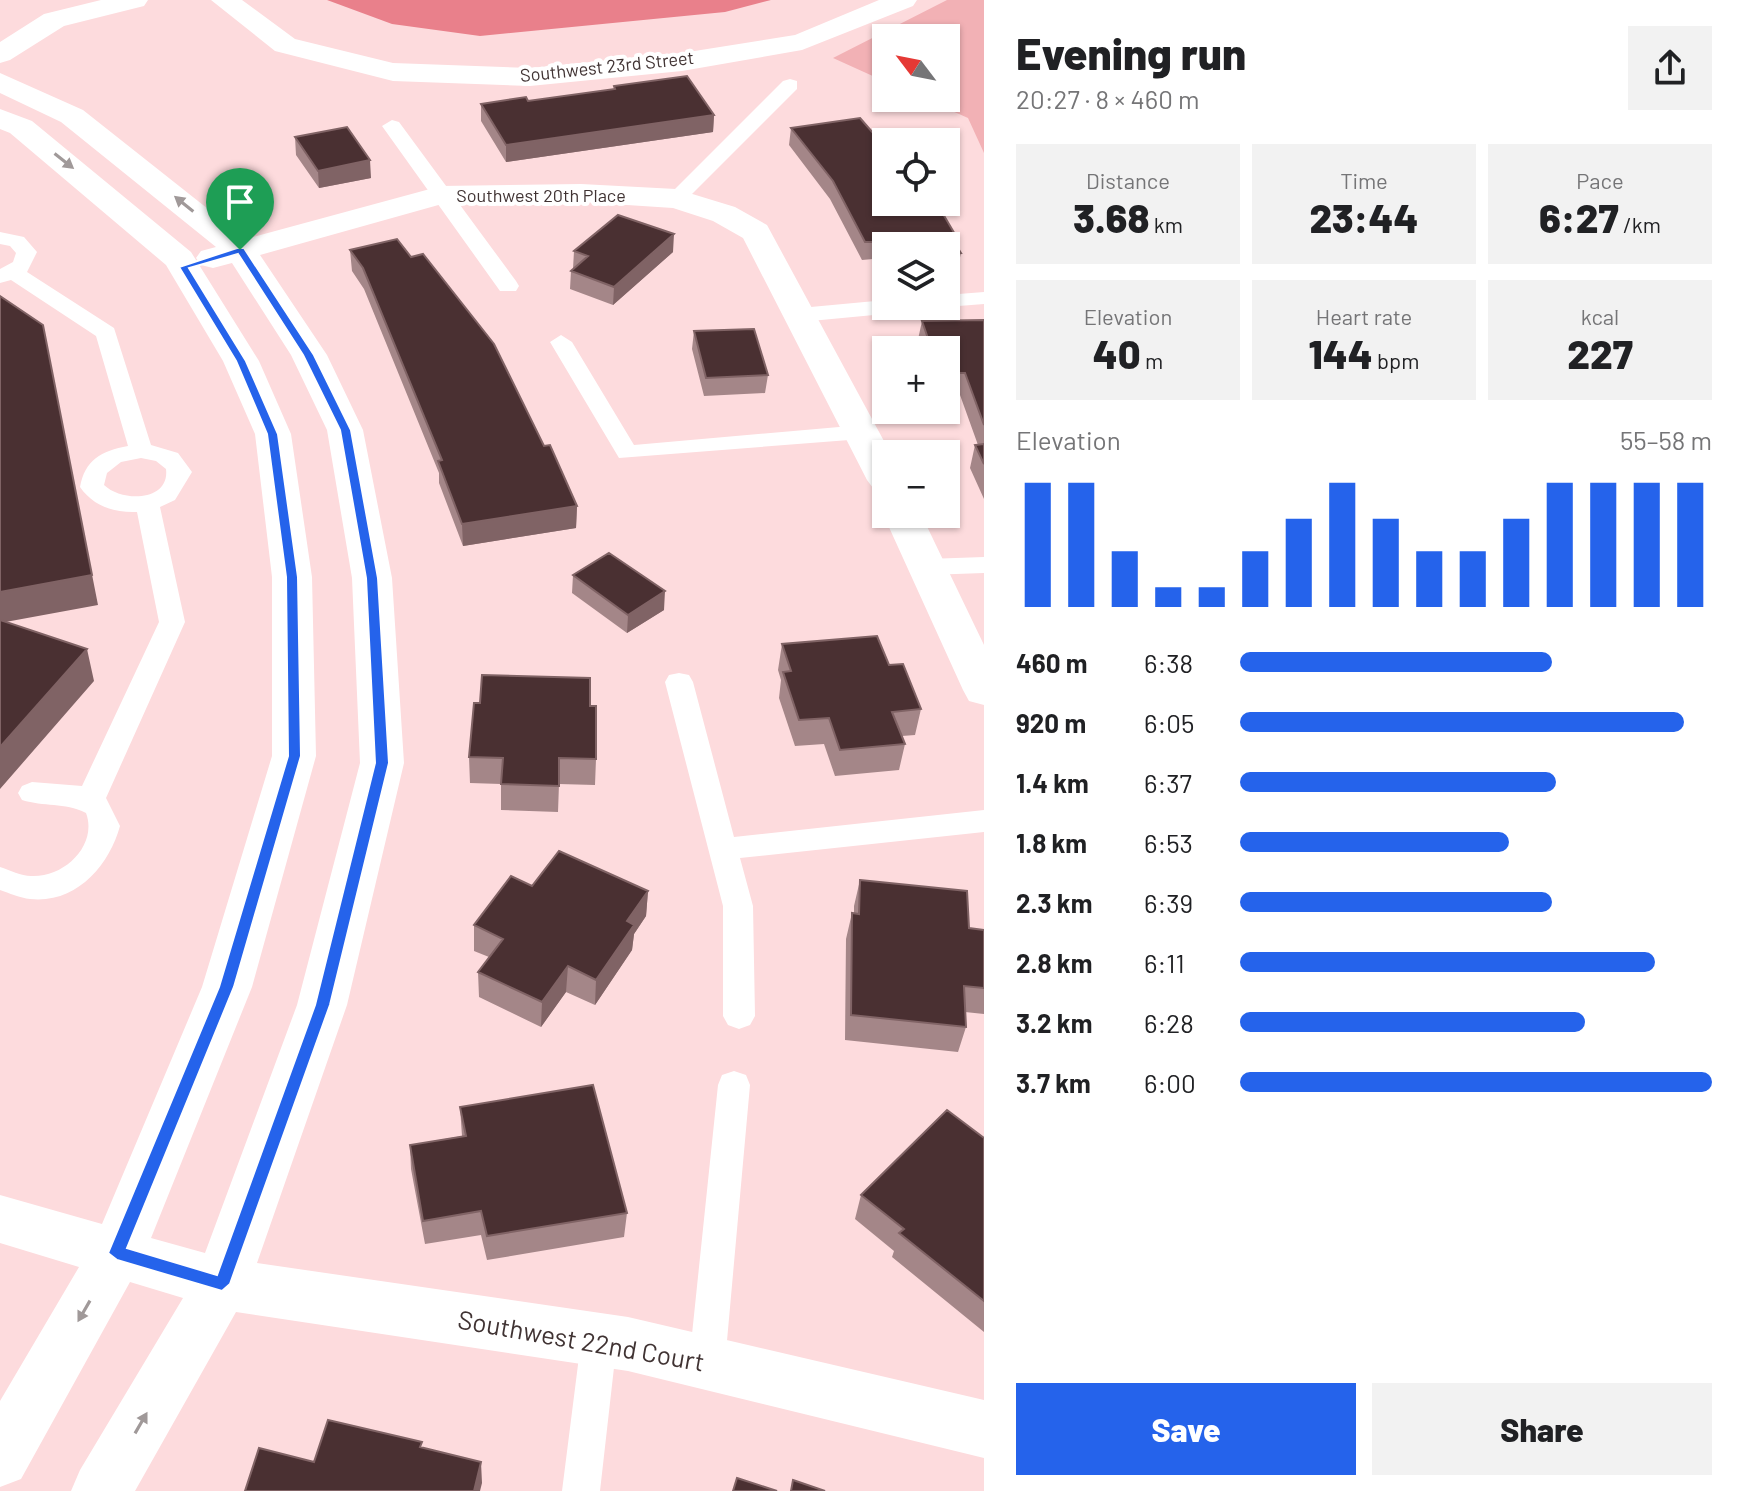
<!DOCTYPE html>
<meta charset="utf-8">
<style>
:root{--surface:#fff;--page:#f2f2f2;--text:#202124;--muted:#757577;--accent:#2563eb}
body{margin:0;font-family:Barlow,sans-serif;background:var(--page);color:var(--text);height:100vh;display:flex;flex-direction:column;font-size:30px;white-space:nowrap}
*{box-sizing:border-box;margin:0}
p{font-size:26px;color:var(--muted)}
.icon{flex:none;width:44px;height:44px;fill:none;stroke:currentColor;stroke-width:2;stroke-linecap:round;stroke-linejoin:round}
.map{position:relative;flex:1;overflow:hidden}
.drawer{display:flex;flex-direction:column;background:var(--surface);width:760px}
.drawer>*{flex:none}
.needle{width:52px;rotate:302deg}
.fabs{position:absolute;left:872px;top:24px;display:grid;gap:16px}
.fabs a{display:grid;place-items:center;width:88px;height:88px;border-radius:0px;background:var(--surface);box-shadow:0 2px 6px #0004;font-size:40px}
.pin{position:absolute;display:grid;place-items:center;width:68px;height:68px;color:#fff;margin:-82px -34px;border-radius:50% 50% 50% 0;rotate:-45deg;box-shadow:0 0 8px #0007}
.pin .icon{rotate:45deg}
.round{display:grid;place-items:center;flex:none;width:84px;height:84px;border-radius:0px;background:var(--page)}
.summary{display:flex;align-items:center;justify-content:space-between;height:136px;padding:0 32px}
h1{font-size:44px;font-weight:800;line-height:60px}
.figures{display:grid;grid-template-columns:repeat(3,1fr);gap:12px;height:136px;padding:8px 32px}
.figures div{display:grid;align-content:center;border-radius:0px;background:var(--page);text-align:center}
.figures b{font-size:40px;font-weight:800}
.figures small{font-size:22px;font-weight:400}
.figures p{font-size:22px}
.chart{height:224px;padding:16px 32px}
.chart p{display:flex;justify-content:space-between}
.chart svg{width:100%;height:144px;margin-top:8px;stroke:var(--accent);stroke-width:6}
.primary-button{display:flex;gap:16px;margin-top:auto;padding:16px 32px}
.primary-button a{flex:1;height:92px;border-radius:0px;background:var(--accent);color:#fff;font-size:32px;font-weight:800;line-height:92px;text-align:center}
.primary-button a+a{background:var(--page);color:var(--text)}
ul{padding:0 32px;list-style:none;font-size:26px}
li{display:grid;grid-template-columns:128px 96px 1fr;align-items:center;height:60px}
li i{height:20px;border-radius:10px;background:var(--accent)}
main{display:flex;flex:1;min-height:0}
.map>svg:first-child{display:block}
.green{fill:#f2b1b5}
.water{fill:#e9808b}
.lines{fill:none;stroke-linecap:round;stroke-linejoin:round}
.lane{fill:#fff;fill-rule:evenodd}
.street{fill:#fff;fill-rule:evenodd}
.wall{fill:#a48688}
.shaded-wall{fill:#806365}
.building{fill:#4a3032;stroke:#806365;stroke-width:2}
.oneway{fill:#a09999}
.route{fill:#2563eb;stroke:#fff;stroke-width:2;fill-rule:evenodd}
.labels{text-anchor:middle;stroke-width:8;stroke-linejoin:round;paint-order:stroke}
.far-street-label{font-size:18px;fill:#403333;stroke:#fff}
.near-street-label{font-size:26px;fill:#403333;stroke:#fff}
</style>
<main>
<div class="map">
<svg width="984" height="1491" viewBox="0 0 984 1491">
<rect width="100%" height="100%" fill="#fddbdd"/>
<path class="green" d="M947 0H984V153L968 118 923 98H946V38H886V82L833 58Z"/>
<path class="water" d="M327 0H771L725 12 480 36 392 24Z"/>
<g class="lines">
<path class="lane" d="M790 79 797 81V89L683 203H669L666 199 669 195 783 81Z
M392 120 399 122 516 281 519 286 516 291H500L382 126Z
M0 232 24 237 37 252 27 272 114 328 151 445 178 453 192 472 175 500 160 507 185 622 106 798 120 826C109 866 76 904 30 899 20 898 9 893 0 890V867C10 870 21 876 31 876 64 878 98 845 86 813 64 802 44 807 22 800L18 793 22 786 32 782 82 786 159 622 137 512C114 513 93 506 80 487 85 460 101 451 128 446L96 336 11 280 0 283V269L13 262 16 253 10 246 0 244ZM141 458 156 461 166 469C170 501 123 503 104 485L107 473 121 462Z
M984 292V304L946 307 940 306H946V295Z
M886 300V306H906L895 313 800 322 789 315 800 308Z
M561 335 572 342 634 445 862 425 874 432 862 439 619 458 550 342Z
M984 557V573L927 575 918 573 914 567 918 561 927 559Z
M679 673 689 675 693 682 734 837 984 810V832L740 858 753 906 755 1016 750 1025 739 1029 728 1025 723 1016V906L665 682 669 675Z
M734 1071 746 1075 750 1085 725 1363 720 1375 707 1380 694 1375 689 1363 718 1085 722 1075Z
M599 1324 612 1329 617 1341 600 1491H562L581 1341 586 1329Z"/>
<path class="street" d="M101 0H148L144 6 64 26 10 60 0 63V42L44 14Z
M211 0H242L295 39 393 63 530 68 682 53 795 35 879 0H917L913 6 802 50 682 71 530 86 393 81 275 51Z
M0 73 83 110 246 239 441 186 581 184 676 189 735 207 767 225 891 454H886V492L873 488 867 480 743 238 713 221 673 208 581 202 442 204 260 255 327 355 363 430 392 578 404 763 347 1005 257 1263 628 1317 984 1400V1458L628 1371 236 1312 135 1491H71L80 1470 183 1298 130 1282 21 1479 0 1487V1401L79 1267 0 1243V1195L102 1224 202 987 272 756V577L255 434 223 361 166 265 10 133 0 129V109L32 121 191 252 259 361 291 434 312 577 316 756 252 987 151 1238 205 1253 297 1005 360 763 352 578 327 430 291 355 232 263 213 268 201 265 196 258 201 251 216 247 61 122 0 93Z
M886 509V514H921L984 645V705L969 701 963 690 883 514Z"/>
</g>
<path class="wall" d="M614 86 714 115 713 132 506 162 481 121V104L528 101 614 89Z
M791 128 956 236 955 242 961 253 957 271 946 272V246H886V277H882L873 259 862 260 830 199 789 145Z
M295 137 371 178 319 188 296 155Z
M350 250 544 446 577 506 576 528 463 546 439 483V473L364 289 352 271Z
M574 251 673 252 613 305 570 289 571 271 573 269Z
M984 320V499L970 468 975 445H978L960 395 946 396V350H920L917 344 922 321Z
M694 331 768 375 765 393 704 396 692 349Z
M573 575 664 610 627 633 572 593Z
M782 644 889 665 921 709 915 735 902 736 905 744 899 770 835 776 824 744 795 746 779 698 781 680 778 670Z
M590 706 596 759 595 785 559 784 558 812 501 810V784L470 783 469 757Z
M860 880 969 928 984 930V1014L965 1012 966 1027 958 1052 845 1040 846 939 852 913H854V906Z
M532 886 648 891 646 916 634 934 632 950 595 1005 566 992 541 1027 479 997 478 972 489 957 474 951V925Z
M460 1107 627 1213 624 1237 487 1260 481 1235 425 1244 411 1169 410 1145 462 1136Z
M984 1138V1332L892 1257 894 1251 855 1219 861 1195Z"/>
<path class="shaded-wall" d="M714 115 713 132 506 162V145Z
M370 160 371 178 319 188 318 171Z
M674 234 673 252 613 305 614 287Z
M43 325 98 605 0 623V592Z
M577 506 576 528 463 546 462 524Z
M665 591 664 610 627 633 628 615Z
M87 649 94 681 0 789V747Z
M648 891 646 916 634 934 632 950 595 1005 596 980 627 921Z
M568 966 566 992 541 1027 542 1002Z
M481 1462 482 1483 480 1491H474Z"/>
<path class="building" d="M687 76 714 115 506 145 481 104 526 97 528 101 615 89 614 86Z
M860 118 873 133 880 132 888 142H886V202H936L956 236 951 237 961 253 946 254V246H886L885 259 876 242H865L833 181 791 128Z
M347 127 370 160 318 171 295 137Z
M618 215 674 234 614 287 571 271 588 256 574 251Z
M397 239 411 257 423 254 494 344 544 446 550 445 577 506 462 524 438 461 442 460 363 268 350 250Z
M0 296 43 325 92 575 0 592Z
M984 320V425L965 373H946V350H932L922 321Z
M754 329 768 375 706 378 694 331Z
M984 444V464L975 445Z
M609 553 665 591 628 615 573 575Z
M0 620 87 649 0 747Z
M877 636 889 665 903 664 921 709 892 712 905 744 840 750 829 718 799 720 783 672 791 671 782 644Z
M482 675 590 678V706H596V759L559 758V786L501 784 503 758 469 757 474 703H480Z
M559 851 648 891 627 921 634 925 596 980 568 966 542 1002 478 972 503 939 474 925 511 876 532 886Z
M860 880 967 891 969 928 984 930V988L964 986 966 1027 851 1015 852 913 859 914Z
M593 1085 627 1213 487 1236 481 1211 423 1221 410 1145 466 1136 460 1107Z
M947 1110 984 1138V1301L899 1233 904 1229 861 1195Z
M328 1420 422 1442 420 1447 481 1462 474 1491H245L259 1448 314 1462Z
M737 1478 777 1491H733Z
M793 1480 825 1491H791Z"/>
<defs><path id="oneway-solid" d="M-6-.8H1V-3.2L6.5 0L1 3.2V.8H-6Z" transform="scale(2)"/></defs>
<g class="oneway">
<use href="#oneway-solid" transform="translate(64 161) rotate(38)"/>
<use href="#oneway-solid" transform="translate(184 204) rotate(-141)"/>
<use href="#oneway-solid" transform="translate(84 1311) rotate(120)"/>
<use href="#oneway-solid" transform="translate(141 1423) rotate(-60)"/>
</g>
<path class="route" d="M237 248H244L314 355 351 430 378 578 389 763 330 1005 230 1284 222 1291 117 1260 108 1253 219 987 288 756 286 577 267 434 236 361 179 267ZM238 254 303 355 340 430 366 578 375 763 315 1005 217 1275 127 1248 234 987 301 756 298 577 278 434 246 361 189 268Z"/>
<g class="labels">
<g class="far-street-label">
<text transform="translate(607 67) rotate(-6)" y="6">Southwest 23rd Street</text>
<text x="541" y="202">Southwest 20th Place</text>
</g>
<g class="near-street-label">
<text transform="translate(581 1341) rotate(10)" y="9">Southwest 22nd Court</text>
</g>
</g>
</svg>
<div class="fabs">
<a><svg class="needle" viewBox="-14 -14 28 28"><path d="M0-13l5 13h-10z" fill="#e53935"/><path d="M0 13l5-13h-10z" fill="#757577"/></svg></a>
<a><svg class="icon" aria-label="locate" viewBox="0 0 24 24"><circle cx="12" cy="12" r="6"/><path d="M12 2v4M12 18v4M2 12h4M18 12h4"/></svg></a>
<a><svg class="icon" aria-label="layers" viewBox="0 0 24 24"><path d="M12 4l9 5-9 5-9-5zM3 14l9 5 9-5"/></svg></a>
<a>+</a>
<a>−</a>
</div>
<div class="pin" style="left:240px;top:250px;background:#1e9e55"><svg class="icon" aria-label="arrive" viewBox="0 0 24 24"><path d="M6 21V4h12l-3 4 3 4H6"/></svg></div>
</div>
<section class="drawer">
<div class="summary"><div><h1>Evening run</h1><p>20:27 · 8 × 460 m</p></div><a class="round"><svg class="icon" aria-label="share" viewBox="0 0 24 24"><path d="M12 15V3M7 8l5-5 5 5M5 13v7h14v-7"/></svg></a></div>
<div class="figures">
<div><p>Distance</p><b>3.68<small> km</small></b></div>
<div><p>Time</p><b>23:44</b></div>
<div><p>Pace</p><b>6:27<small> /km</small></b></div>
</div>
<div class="figures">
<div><p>Elevation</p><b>40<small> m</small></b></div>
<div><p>Heart rate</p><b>144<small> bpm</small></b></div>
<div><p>kcal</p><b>227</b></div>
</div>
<div class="chart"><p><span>Elevation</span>55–58 m</p>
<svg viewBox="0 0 160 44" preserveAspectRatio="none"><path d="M5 44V6M15 44V6M25 44V27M35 44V38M45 44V38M55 44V27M65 44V17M75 44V6M85 44V17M95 44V27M105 44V27M115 44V17M125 44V6M135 44V6M145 44V6M155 44V6"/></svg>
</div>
<ul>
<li><b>460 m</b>6:38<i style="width:66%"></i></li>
<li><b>920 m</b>6:05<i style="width:94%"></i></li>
<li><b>1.4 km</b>6:37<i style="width:67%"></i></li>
<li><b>1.8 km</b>6:53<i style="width:57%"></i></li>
<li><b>2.3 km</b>6:39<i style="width:66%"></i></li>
<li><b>2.8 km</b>6:11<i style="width:88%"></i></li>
<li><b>3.2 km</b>6:28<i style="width:73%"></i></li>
<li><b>3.7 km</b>6:00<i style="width:100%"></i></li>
</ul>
<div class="primary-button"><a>Save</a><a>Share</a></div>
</section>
</main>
